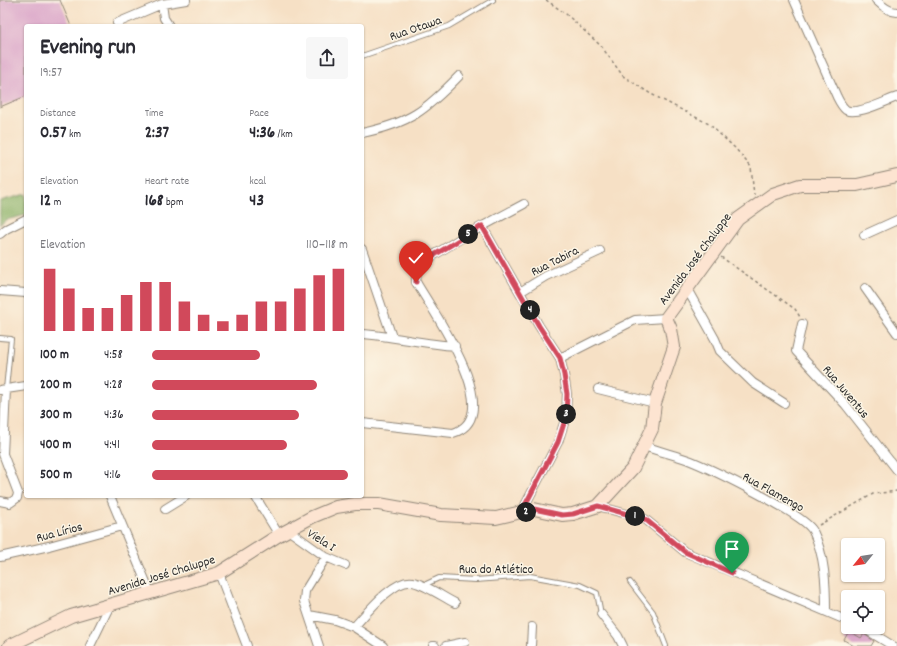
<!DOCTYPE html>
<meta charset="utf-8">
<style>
:root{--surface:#fff;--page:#f7f7f7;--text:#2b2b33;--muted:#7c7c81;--accent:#d1495b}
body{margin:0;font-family:Dekko,sans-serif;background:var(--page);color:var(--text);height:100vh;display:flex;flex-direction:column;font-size:15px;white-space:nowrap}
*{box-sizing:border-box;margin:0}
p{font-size:13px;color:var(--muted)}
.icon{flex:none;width:22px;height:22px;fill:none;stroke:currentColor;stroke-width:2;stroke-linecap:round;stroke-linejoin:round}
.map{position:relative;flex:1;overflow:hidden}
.drawer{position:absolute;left:24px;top:24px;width:340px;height:474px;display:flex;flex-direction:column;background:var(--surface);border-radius:4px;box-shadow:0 1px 3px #0004}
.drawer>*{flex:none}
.needle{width:26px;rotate:240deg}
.tools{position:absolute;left:841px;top:538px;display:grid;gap:8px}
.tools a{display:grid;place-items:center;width:44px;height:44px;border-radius:4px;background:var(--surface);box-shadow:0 1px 3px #0004;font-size:20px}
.pin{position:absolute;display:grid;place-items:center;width:34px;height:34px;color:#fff;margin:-41px -17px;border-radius:50% 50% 50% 0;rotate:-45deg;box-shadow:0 0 4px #0007}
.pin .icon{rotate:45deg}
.km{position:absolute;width:20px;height:20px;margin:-10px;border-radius:50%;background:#222;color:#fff;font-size:11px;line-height:20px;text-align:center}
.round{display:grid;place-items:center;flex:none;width:42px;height:42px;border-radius:4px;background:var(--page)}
.headline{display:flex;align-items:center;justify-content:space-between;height:68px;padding:0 16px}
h1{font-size:22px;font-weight:700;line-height:30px}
.stats{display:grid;grid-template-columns:repeat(3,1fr);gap:6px;height:68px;padding:4px 16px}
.stats div{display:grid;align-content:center}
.stats b{font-size:17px;font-weight:700}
.stats small{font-size:11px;font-weight:400}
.stats p{font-size:11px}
.chart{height:112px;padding:8px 16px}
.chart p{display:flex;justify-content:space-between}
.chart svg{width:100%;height:72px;margin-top:4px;stroke:var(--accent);stroke-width:6}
ul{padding:0 16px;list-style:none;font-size:13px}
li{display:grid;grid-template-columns:64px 48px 1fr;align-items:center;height:30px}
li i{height:10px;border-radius:5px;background:var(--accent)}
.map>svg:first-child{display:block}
.forest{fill:#8ab066;stroke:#5a6e48}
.building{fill:#dca8ca}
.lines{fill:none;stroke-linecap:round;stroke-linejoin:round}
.lane-casing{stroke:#908678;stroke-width:6}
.street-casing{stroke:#908678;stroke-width:10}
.secondary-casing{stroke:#908678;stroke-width:14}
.path{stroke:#908678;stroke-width:1.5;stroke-dasharray:3 3;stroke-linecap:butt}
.lane{stroke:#fff;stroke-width:4}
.street{stroke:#fff;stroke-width:8}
.secondary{stroke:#fde4d1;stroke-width:12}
.route-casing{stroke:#fff;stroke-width:8}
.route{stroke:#d1495b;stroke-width:5}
.labels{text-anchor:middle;stroke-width:3;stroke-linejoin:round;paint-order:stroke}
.street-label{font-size:13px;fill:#2b2b2b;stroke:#fcf5e5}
</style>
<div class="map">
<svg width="897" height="646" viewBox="0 0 897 646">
<rect width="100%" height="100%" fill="#fcf5e5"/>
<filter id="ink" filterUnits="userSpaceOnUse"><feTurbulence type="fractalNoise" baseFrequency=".025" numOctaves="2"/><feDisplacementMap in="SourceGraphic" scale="8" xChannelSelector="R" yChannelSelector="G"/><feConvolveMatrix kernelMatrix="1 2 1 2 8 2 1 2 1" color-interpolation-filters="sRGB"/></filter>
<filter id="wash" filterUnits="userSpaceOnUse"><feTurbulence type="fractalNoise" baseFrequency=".012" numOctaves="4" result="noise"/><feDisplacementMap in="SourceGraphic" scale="16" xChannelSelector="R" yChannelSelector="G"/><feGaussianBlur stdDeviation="0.9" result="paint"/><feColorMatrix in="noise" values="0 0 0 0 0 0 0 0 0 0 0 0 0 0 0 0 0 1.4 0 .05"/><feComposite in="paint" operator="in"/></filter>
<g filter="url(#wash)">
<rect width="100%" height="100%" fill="#f6e0c5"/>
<path class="forest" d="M26 194V215L6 220 0 225V201Z"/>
<g id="blocks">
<path class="building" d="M0 0H60L71 26H26V96L0 107Z
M849 631 861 638 864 634 874 641 871 646H854L844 640Z"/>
</g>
</g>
<g filter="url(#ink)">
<use href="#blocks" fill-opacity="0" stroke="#908678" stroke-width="1"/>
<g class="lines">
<g class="lane-casing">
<path id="lane" d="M362 56 449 26 493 0
M0 338 11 339 6 389
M630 582 653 612 666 646
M424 585 439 578 476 580 530 576 580 585 597 593 601 614"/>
</g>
<g class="street-casing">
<path id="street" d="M794 0 837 97C839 101 842 107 846 110 857 116 885 101 897 97
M876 0C882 6 889 12 897 12
M162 4 164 18 169 26
M117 23 162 4 186 0
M362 133C410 123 425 111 459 76
M482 226 539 326 560 358 564 375 567 394 566 417 558 442 521 513
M0 234 6 229 26 219
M864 235 897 220
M362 249 392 337
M865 288 897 333
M687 289 715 339 720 351 753 383 784 403
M0 291 26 293
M520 292 546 276 600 251
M802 324 796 351 845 404 897 470
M362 334C393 336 423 344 455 346
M560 358 635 320 666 318
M598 389 655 403
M0 390 26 386
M362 423 453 433C509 416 432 310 416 282L417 268 423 262 466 235 524 204
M645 446C660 452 676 455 691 461 713 470 804 514 813 531 825 556 826 584 826 611
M110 496 150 592
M255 496 279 535
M0 501 10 503 17 498 18 493 3 454 6 389
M598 506 645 519 685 552 848 621
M165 509 186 496
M288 530 326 557 345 565
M0 557 49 546 122 526
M219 573 247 646
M601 614 618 636 623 646
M309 615 335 620 354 627 383 646
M354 627C366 614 394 578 413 582 426 585 443 597 455 603
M862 627 893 646
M90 646 111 603
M319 646 304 601 305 591 326 557
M433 646H435
M446 646 465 642
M531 646 532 627"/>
</g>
<g class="secondary-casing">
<path id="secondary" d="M9 646 71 616 219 573 279 535 312 517 336 507 355 504H379L441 515 496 518 534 509 562 515 573 514 598 506 633 468 652 429 655 403 674 347 671 329 666 318 738 219 773 194 800 185H857L897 176"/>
</g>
<path class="path" d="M546 0 566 14 601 46 623 76 651 94 709 124 735 148 751 167 754 195
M721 257 795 309 800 317
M819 525 873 494 897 491"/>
<use href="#lane" class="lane"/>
<use href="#street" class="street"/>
<use href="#secondary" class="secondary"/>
</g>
</g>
<g class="lines" filter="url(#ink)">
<g class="route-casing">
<path id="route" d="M416 282 417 268 423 262 482 226 539 326 560 358 564 375 567 394 566 417 558 442 521 513 534 509 562 515 573 514 598 506 645 519 685 552 732 573"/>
</g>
<use href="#route" class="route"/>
</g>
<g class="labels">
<g class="street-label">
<text transform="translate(415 27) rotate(-19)" y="5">Rua Otawa</text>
<text transform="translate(694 258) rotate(-53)" y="5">Avenida José Chaluppe</text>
<text transform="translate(554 260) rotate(-27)" y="5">Rua Tabira</text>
<text transform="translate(847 391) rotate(50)" y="5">Rua Juventus</text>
<text transform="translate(774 491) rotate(29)" y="5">Rua Flamengo</text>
<text transform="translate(59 531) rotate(-15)" y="5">Rua Lírios</text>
<text transform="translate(322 539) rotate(32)" y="5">Viela I</text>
<text x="496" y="573">Rua do Atlético</text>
<text transform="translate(161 574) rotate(-17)" y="5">Avenida José Chaluppe</text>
</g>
</g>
</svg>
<div class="tools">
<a><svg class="needle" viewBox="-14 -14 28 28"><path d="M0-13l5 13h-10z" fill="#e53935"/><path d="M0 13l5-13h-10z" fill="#7c7c81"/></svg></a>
<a><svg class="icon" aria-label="locate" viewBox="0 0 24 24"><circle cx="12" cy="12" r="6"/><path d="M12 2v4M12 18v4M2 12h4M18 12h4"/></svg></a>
</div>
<div class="pin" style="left:732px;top:573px;background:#1e9e55"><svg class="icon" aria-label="arrive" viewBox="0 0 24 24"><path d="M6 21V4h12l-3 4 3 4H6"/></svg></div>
<div class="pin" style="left:416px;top:282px;background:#d93025"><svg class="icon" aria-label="check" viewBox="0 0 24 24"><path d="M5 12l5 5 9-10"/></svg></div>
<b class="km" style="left:635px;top:516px">1</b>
<b class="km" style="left:526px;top:512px">2</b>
<b class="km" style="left:566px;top:414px">3</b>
<b class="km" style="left:530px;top:310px">4</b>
<b class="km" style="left:468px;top:234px">5</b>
<section class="drawer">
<div class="headline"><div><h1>Evening run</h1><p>19:57</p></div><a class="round"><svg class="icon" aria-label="share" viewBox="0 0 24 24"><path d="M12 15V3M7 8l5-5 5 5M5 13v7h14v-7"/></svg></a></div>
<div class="stats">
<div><p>Distance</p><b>0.57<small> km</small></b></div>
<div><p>Time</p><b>2:37</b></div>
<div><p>Pace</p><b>4:36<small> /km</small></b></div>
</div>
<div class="stats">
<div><p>Elevation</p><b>12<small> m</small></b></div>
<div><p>Heart rate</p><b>168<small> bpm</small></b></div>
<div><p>kcal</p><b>43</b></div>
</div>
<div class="chart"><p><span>Elevation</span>110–118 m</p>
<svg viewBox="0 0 160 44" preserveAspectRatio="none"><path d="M5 44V6M15 44V18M25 44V30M35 44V30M45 44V22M55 44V14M65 44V14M75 44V26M85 44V34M95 44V38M105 44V34M115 44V26M125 44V26M135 44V18M145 44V10M155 44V6"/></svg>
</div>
<ul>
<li><b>100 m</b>4:58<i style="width:55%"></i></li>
<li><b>200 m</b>4:28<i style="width:84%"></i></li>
<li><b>300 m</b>4:36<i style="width:75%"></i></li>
<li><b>400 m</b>4:41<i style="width:69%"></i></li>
<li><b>500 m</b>4:16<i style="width:100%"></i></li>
</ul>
</section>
</div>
